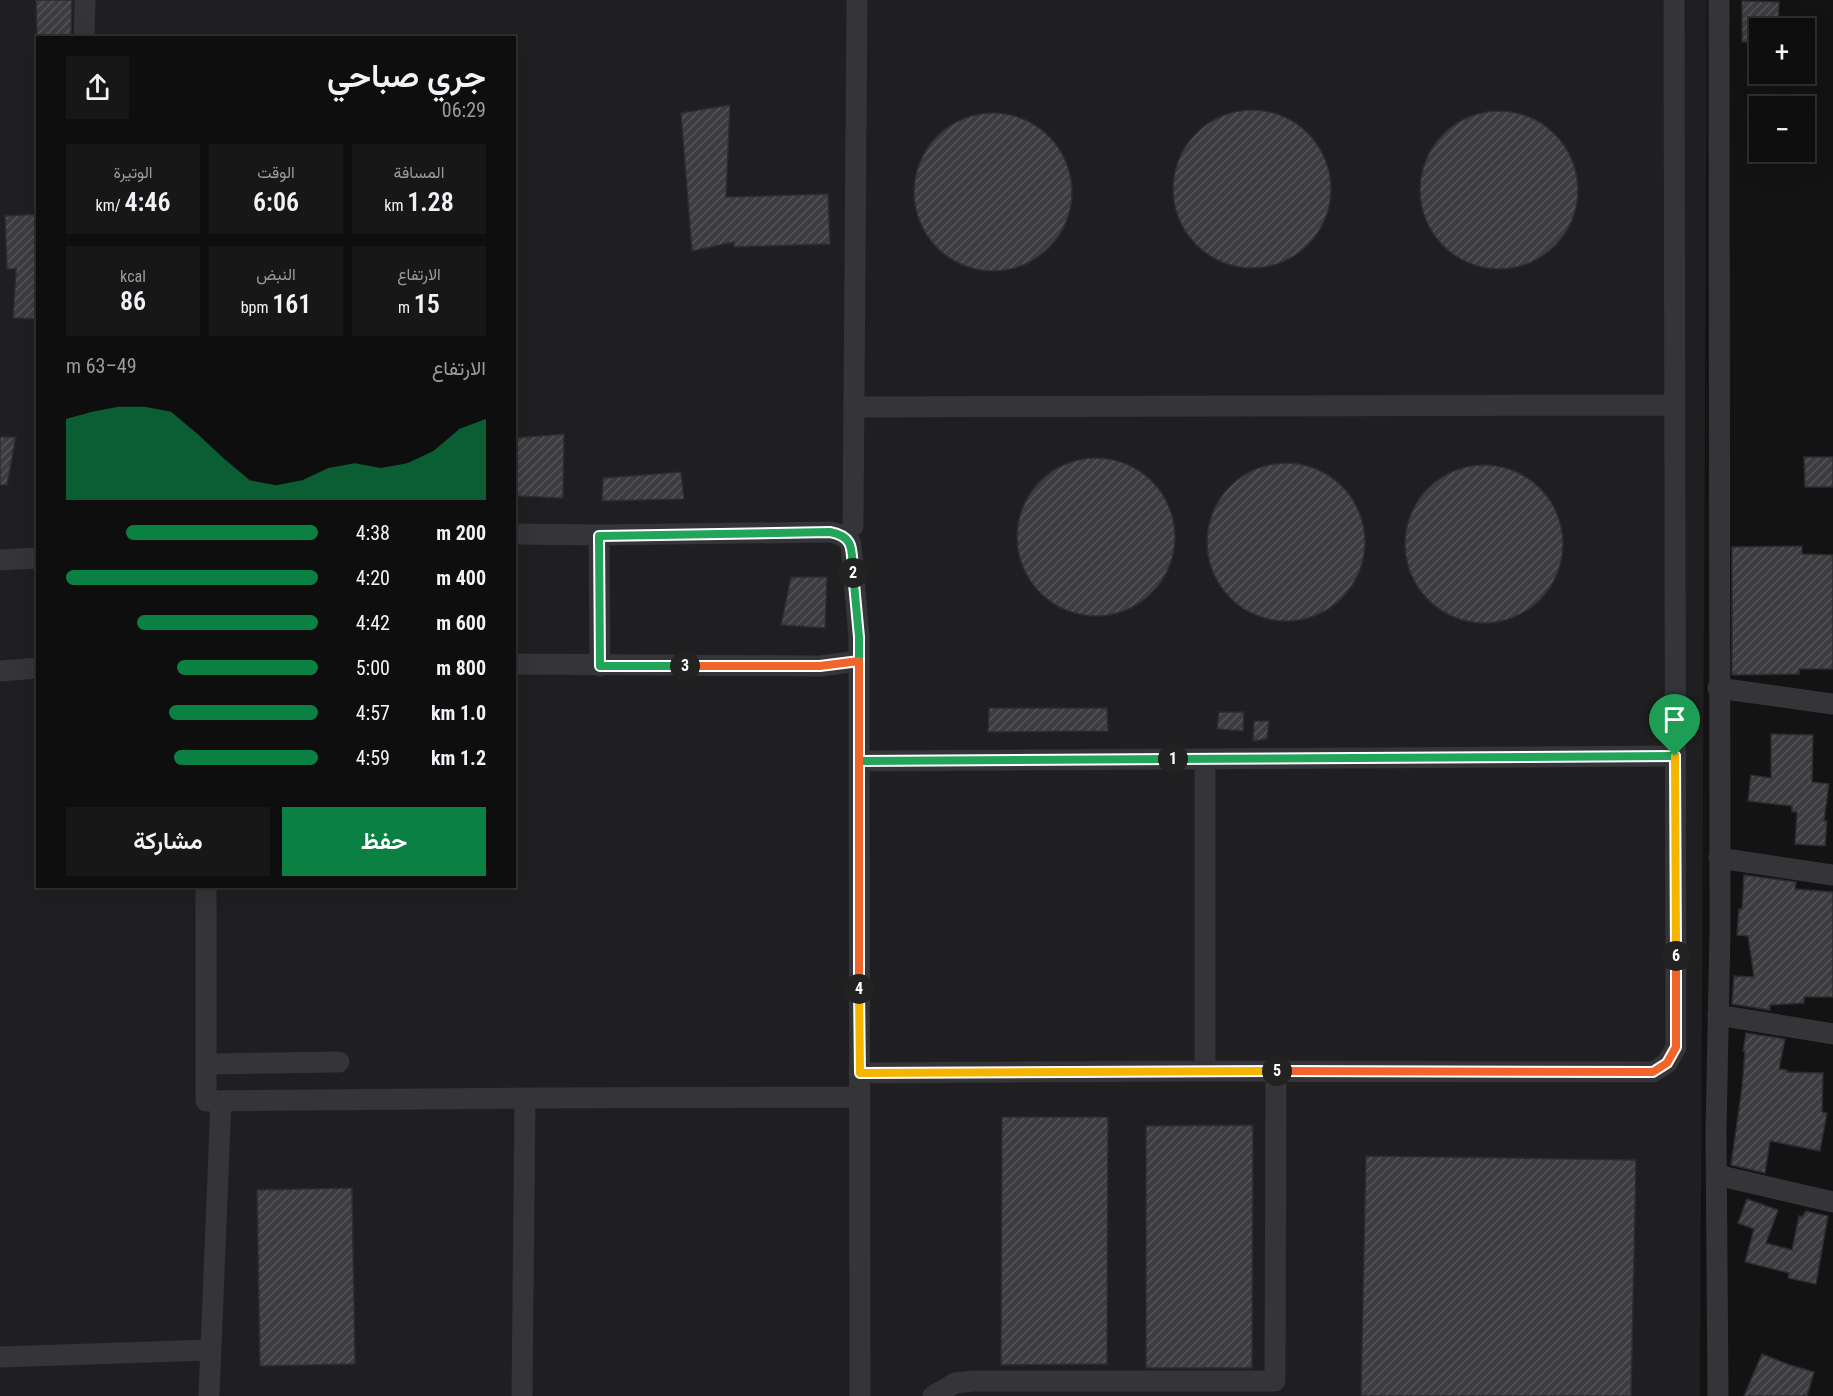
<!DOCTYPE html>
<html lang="ar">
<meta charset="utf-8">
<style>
:root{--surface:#0e0e0f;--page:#171718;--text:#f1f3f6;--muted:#9b9c9e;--line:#2e2e2f;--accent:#0b8043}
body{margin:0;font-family:"Roboto Condensed",Vazirmatn,sans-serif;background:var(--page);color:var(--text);direction:rtl;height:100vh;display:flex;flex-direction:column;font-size:22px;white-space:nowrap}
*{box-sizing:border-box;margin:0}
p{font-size:20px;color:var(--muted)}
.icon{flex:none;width:33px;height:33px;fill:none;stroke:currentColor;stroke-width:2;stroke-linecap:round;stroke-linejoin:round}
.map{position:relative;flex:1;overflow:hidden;direction:ltr}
.side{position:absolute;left:36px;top:36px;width:480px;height:852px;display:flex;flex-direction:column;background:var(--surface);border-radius:0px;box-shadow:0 6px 24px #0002,0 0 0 2px var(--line);direction:rtl}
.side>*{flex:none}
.fabs{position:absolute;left:1749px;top:18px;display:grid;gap:12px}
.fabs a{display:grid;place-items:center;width:66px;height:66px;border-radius:0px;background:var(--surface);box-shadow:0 6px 24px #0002,0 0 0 2px var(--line);font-size:30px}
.pin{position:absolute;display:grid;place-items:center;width:51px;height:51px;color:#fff;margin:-62px -26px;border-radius:50% 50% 50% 0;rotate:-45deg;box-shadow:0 0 6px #0007}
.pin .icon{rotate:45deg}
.km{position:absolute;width:30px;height:30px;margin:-15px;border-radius:50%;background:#222;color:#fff;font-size:16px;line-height:30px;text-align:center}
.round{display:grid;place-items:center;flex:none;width:63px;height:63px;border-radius:0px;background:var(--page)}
.headline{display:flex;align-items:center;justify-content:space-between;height:102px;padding:0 30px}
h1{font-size:33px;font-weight:600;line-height:45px}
.figures{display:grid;grid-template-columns:repeat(3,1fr);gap:9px;height:102px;padding:6px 30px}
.figures div{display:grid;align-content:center;border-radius:0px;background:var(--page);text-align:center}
.figures b{font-size:26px;font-weight:600}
.figures small{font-size:16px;font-weight:400}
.figures p{font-size:16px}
.chart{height:168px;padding:12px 30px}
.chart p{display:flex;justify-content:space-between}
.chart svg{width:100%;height:108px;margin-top:6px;fill:var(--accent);opacity:.7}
.button{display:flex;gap:12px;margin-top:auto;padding:12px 30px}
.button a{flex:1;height:69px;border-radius:0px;background:var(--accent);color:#fff;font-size:24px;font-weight:600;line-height:69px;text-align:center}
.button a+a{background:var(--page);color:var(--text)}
ul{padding:0 30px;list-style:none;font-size:20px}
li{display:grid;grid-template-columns:96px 72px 1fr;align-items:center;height:45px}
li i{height:15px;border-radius:8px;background:var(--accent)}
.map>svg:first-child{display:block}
.built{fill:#1f1f21;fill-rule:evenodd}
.building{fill:url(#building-hatch);stroke:#2d2d30;stroke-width:1.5}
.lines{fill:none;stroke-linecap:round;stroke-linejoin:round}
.minor{stroke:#343439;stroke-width:21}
.split-1-casing{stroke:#fff;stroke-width:12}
.split-2-casing{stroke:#fff;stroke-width:12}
.split-3-casing{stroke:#fff;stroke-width:12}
.split-4-casing{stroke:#fff;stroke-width:12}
.split-5-casing{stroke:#fff;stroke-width:12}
.split-6-casing{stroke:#fff;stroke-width:12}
.split-7-casing{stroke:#fff;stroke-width:12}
.split-1{stroke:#22a559;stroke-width:8}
.split-2{stroke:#22a559;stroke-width:8}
.split-3{stroke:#22a559;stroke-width:8}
.split-4{stroke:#f0652b;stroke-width:8}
.split-5{stroke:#f5b400;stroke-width:8}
.split-6{stroke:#f0652b;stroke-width:8}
.split-7{stroke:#f5b400;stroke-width:8}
</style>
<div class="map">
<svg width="1833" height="1396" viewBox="0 0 1833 1396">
<defs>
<pattern id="building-hatch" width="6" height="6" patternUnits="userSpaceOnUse" patternTransform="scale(1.5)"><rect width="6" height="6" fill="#3d3d41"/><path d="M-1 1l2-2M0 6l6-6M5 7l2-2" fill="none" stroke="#56565a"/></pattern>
</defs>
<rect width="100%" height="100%" fill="#131314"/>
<path class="built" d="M0 0H1707L1700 1396H0ZM38 38H514V886H38Z"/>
<path class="building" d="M36 0H72L71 38H37Z
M1742 1 1779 2 1778 28H1760V42H1742Z
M730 105 726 197 828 194 830 244 734 247V242L692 251 681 113Z
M1173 189a79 79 0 1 1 158 0a79 79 0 1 1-158 0Z
M1420 190a79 79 0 1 1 158 0a79 79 0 1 1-158 0Z
M914 192a79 79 0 1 1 158 0a79 79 0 1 1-158 0Z
M38 214V319L13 318 16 269H7L5 216Z
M564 434 563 498 514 496V438Z
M0 437H16L7 485H0Z
M1804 457H1833V487H1805Z
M1017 537a79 79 0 1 1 158 0a79 79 0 1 1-158 0Z
M1207 542a79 79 0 1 1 158 0a79 79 0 1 1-158 0Z
M1405 544a79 79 0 1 1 158 0a79 79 0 1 1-158 0Z
M681 472 684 499 602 501 603 478Z
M1802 546V554L1833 555V669H1799V674L1732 675V547Z
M791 577H827L825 628 781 625Z
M989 708H1107L1108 731 988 732Z
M1219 712H1244L1243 731 1217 729Z
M1254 721H1269L1267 739 1253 741Z
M1771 734 1813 735 1812 782 1829 784 1824 821H1827L1825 846 1795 844 1797 812H1792V806L1748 801 1751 775 1771 778Z
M1744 875 1796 882 1795 889 1833 892V997H1804V1003L1770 1005V1010L1732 1004 1734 976 1754 977 1748 936 1737 935 1739 909H1742Z
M1746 1033 1785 1039 1779 1069 1787 1070V1072L1823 1073 1822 1112 1827 1113 1820 1151 1770 1141 1765 1173 1731 1165 1742 1087 1745 1052 1743 1051Z
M1002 1117H1108L1107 1364 1001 1365Z
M1253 1125 1252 1368H1146V1126Z
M1366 1156 1636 1160 1631 1396H1361Z
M352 1188 355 1364 260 1366 257 1190Z
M1747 1199 1778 1210 1766 1243 1792 1250 1799 1216 1802 1217 1806 1211 1828 1216 1816 1284 1788 1278 1789 1273 1745 1262 1754 1229 1738 1223Z
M1762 1354 1790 1365 1814 1372 1807 1396H1744Z"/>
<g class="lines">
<path class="minor" d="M84 38 85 0
M854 407 1674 405
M853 526 857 0
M514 534 599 535 830 532C839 534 846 536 851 544L859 637V661L820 666 514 664
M599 535 600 666
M0 560 38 558
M859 661 860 1396
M0 671 38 668
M1718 688 1833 704
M859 761 1675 756
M1719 858 1833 875
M206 886V1101L525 1098 859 1097
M1718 1015 1833 1034
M206 1064 339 1062
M1205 1071V759
M859 1073 1205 1071 1653 1072 1667 1063 1676 1047 1674 0
M1717 1175 1833 1202
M0 1357 211 1350
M209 1396 221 1101
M522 1396 525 1098
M933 1396 955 1383 973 1381H1275L1276 1071
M1718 1396 1716 1132 1720 931 1719 0"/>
</g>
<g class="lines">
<g class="split-1-casing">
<path id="split-1" d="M1173 759 1675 756"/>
</g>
<g class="split-2-casing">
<path id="split-2" d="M853 573 859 637V761L1173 759"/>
</g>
<g class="split-3-casing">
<path id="split-3" d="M685 666H600L599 536 830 532C856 537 851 551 853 573"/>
</g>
<g class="split-4-casing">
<path id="split-4" d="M685 666H820L859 661V989"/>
</g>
<g class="split-5-casing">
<path id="split-5" d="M859 989 860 1073 1277 1071"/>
</g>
<g class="split-6-casing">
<path id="split-6" d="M1277 1071 1653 1072 1667 1063 1676 1047V956"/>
</g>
<g class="split-7-casing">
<path id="split-7" d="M1675 756 1676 956"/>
</g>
<use href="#split-1" class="split-1"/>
<use href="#split-2" class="split-2"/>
<use href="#split-3" class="split-3"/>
<use href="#split-4" class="split-4"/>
<use href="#split-5" class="split-5"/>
<use href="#split-6" class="split-6"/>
<use href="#split-7" class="split-7"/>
</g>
</svg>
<div class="fabs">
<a>+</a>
<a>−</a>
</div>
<div class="pin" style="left:1675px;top:756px;background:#1e9e55"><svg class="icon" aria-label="arrive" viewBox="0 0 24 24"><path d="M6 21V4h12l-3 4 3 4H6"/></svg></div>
<b class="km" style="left:1173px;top:759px">1</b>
<b class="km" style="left:853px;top:573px">2</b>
<b class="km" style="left:685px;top:666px">3</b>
<b class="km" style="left:859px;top:989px">4</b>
<b class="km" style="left:1277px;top:1071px">5</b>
<b class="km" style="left:1676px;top:956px">6</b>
<section class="side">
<div class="headline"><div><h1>جري صباحي</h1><p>06:29</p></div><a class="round"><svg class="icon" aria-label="share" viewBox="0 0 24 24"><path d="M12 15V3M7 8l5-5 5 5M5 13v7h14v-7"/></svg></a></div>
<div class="figures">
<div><p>المسافة</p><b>1.28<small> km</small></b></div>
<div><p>الوقت</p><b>6:06</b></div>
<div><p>الوتيرة</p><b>4:46<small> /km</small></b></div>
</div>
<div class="figures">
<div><p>الارتفاع</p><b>15<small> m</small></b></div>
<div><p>النبض</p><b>161<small> bpm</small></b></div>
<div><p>kcal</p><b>86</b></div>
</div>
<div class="chart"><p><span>الارتفاع</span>49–63 m</p>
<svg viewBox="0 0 160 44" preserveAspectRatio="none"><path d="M0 44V11L10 8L20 6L30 6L40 8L50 17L60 27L70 36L80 38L90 36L100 31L110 29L120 31L130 29L140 24L150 15L160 11V44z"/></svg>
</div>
<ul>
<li><b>200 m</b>4:38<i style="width:76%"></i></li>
<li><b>400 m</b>4:20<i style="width:100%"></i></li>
<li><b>600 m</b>4:42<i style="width:72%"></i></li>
<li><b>800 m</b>5:00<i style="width:56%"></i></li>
<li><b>1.0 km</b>4:57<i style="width:59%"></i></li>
<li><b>1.2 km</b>4:59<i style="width:57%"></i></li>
</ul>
<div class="button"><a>حفظ</a><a>مشاركة</a></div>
</section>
</div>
